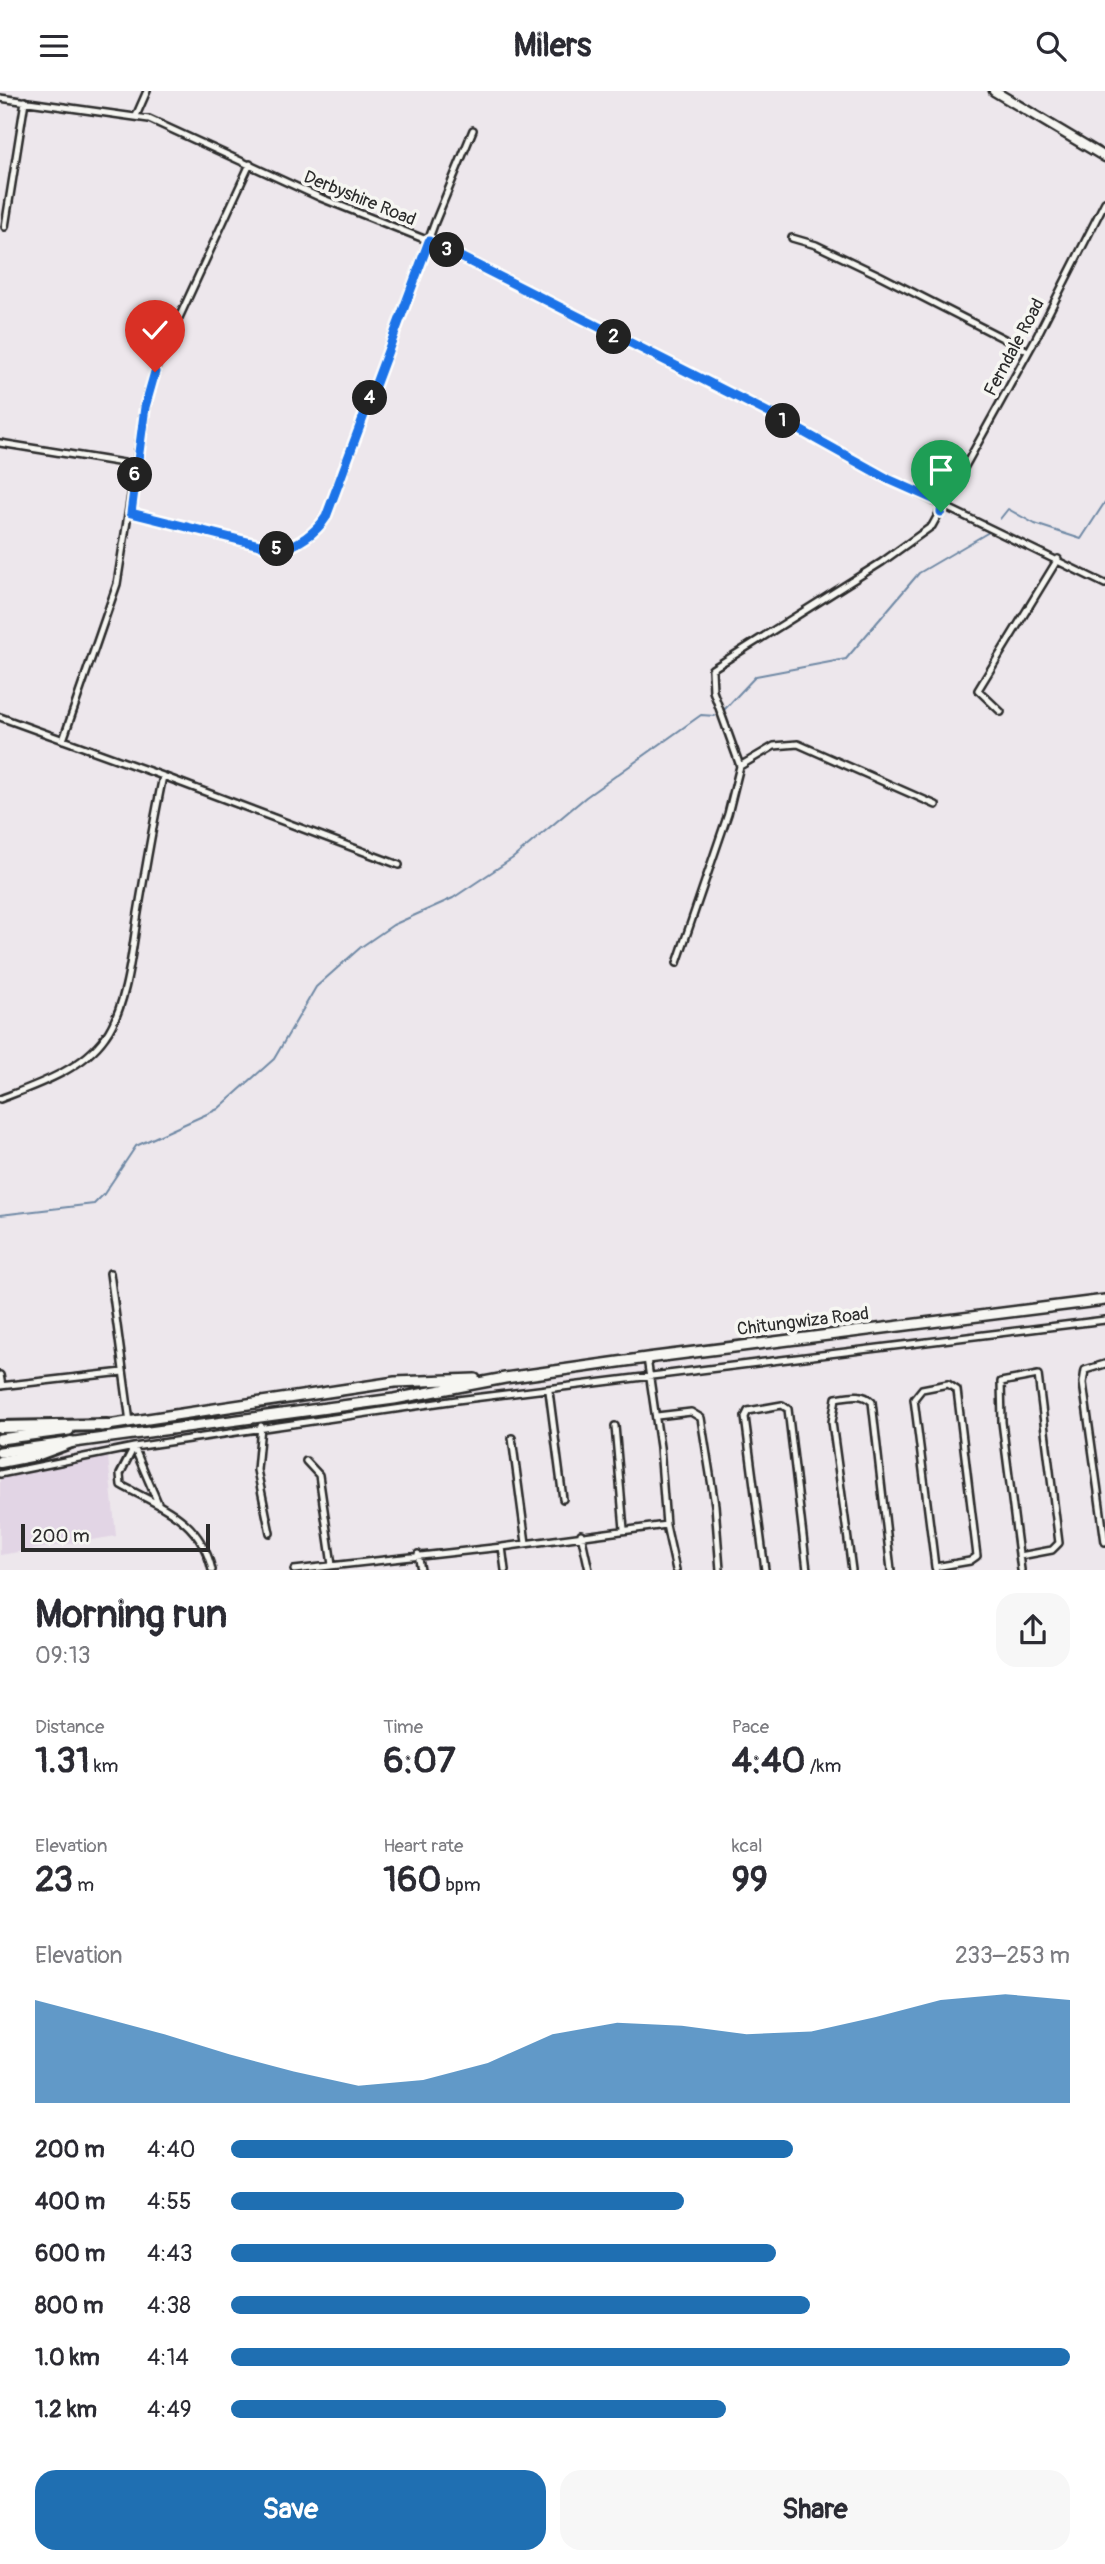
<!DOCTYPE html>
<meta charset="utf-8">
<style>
:root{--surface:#fff;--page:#f7f7f7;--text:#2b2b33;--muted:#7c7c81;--accent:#1f6fb2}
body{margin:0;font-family:Pangolin,sans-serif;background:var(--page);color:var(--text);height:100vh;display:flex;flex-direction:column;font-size:26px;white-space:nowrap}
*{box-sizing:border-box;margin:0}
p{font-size:23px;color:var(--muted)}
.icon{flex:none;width:38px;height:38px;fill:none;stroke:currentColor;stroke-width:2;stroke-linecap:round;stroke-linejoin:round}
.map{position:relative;height:1479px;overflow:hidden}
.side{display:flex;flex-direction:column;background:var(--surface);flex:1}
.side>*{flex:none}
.scale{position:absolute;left:21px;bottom:18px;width:189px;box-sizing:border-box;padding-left:7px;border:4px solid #2b2b2b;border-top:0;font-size:19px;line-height:24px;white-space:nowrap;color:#2b2b2b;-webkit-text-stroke:5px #f6f6f2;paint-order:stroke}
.pin{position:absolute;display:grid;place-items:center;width:60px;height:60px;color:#fff;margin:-72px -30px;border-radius:50% 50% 50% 0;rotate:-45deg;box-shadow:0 0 7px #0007}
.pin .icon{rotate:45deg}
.km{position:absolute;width:35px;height:35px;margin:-18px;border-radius:50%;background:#222;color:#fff;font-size:19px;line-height:35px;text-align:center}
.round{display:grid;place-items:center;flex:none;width:74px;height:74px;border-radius:21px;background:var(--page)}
.head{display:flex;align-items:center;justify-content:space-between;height:119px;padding:0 35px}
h1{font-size:38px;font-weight:700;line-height:52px}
.figures{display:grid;grid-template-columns:repeat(3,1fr);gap:10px;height:119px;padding:7px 35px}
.figures div{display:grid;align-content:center}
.figures b{font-size:35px;font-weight:700}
.figures small{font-size:19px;font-weight:400}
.figures p{font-size:19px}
.chart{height:196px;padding:14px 35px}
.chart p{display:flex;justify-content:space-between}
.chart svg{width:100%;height:126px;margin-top:7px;fill:var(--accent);opacity:.7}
.primary-button{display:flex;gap:14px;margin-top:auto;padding:14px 35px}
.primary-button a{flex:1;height:80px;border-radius:21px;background:var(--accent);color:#fff;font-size:28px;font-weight:700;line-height:80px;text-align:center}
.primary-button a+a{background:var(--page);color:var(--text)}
ul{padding:0 35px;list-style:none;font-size:23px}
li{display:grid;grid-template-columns:112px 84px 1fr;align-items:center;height:52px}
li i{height:18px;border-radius:9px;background:var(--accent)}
header{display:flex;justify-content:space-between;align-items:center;height:91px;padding:0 35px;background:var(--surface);font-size:32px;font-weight:700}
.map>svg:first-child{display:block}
.built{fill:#e2d5e5}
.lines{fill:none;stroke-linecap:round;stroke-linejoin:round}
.stream{stroke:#6f89a5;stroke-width:2}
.street-casing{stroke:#2b2b2b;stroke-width:10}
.secondary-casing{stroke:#2b2b2b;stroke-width:13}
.primary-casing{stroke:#2b2b2b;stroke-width:14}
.highway-casing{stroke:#2b2b2b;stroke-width:16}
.street{stroke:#f6f6f2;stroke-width:5}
.secondary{stroke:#f6f6f2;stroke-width:8}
.primary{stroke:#f6f6f2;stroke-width:9}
.highway{stroke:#f6f6f2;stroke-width:10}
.route-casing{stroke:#fff;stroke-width:14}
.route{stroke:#1a73e8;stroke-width:9}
.labels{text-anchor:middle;stroke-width:7;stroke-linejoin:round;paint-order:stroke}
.street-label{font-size:18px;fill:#2b2b2b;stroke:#f6f6f2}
</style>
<header><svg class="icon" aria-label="menu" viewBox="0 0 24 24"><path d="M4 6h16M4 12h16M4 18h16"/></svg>Milers<svg class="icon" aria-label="search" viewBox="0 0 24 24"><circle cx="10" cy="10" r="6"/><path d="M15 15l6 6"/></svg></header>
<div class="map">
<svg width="1105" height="1479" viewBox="0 0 1105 1479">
<rect width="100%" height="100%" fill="#ede7ec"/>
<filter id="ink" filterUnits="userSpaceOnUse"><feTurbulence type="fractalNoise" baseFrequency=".0143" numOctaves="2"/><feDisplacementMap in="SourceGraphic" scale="14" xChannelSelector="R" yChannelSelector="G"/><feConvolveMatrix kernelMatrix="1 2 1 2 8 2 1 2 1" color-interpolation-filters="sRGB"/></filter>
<g filter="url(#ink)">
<path class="built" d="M107 1356 116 1445 0 1464V1378Z"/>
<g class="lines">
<path class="stream" d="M1000 428 1008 418 1035 433 1081 448 1105 411
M723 620 756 585 846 568 919 482 989 441
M0 1124 94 1113 104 1103 136 1055 218 1018 274 968 316 896 361 856 393 834 453 807 513 767 586 706 701 624 715 625"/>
<g class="street-casing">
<path id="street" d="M0 7 149 28 321 107 429 150 771 323 888 388 1105 493
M136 25 147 0
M5 136 25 10
M792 147 816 154 879 184 1028 260
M0 352 136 374
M130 422 280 459C298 454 316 442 326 427L435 131 473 39
M1001 621 978 599 1058 468
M0 626 163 685C153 733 145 780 137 828 132 862 126 918 105 946 82 979 36 994 0 1008
M63 649 117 493 145 316 154 281 250 73
M740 675 774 655 798 653 936 714
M163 685 399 774
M677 872 728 723 740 675 713 600 712 578 882 471 932 435 1036 247 1105 111
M110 1182 130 1331
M647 1267 660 1356 666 1434 676 1479
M1105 1273 1085 1279 1083 1292 1105 1451
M0 1284 2 1295
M0 1295 123 1281
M549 1300 563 1408
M657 1325 691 1321 701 1327 715 1414 720 1479
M261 1335 257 1379 270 1442
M615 1335 624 1438
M512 1347 526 1452
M306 1370 319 1384 332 1474
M0 1383 134 1356 158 1412
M581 1443 589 1479
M502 1456 505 1479
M418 1463 421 1479
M1020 1465 1052 1459 1059 1452 1038 1284 1001 1291 1002 1331 1021 1479
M935 1476 970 1470 977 1465 957 1299 948 1293 922 1298 914 1308 933 1459 935 1476 936 1479
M212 1479C200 1428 163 1417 121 1394L120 1383 134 1356 457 1309 1105 1229
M294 1479 502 1456 666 1434
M765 1479 745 1326 748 1320 782 1314 788 1318 807 1479
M852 1479 832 1331 836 1307C849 1305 862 1301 872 1311L891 1479"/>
</g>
<g class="secondary-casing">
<path id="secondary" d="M994 0 1105 66"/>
</g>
<g class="primary-casing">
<path id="primary" d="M101 1335 395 1291 475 1288
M0 1348 69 1339
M0 1361 394 1308 505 1287 647 1267 1105 1209"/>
</g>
<g class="highway-casing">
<path id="highway" d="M0 1336 107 1334
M0 1371 36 1364 71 1351"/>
</g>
<use href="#street" class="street"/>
<use href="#secondary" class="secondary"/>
<use href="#primary" class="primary"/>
<use href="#highway" class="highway"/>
</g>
</g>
<g class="lines" filter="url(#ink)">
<g class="route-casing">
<path id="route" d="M155 281 145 316 131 422 280 459C298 454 316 442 326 426L429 150 771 323 888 388 942 412 941 421"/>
</g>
<use href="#route" class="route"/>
</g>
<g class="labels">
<g class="street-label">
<text transform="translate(360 107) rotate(22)" y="6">Derbyshire Road</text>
<text transform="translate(1014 256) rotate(-62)" y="6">Ferndale Road</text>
<text transform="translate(803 1230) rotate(-7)" y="6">Chitungwiza Road</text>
</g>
</g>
</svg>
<div class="scale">200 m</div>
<div class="pin" style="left:941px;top:421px;background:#1e9e55"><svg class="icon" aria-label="arrive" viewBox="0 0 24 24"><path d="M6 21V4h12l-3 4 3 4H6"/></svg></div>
<div class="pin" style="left:155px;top:281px;background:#d93025"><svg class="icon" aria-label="check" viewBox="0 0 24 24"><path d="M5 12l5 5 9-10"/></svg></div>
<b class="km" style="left:783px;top:330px">1</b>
<b class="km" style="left:614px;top:246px">2</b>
<b class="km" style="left:447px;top:159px">3</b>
<b class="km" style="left:370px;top:307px">4</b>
<b class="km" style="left:277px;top:458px">5</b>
<b class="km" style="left:135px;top:384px">6</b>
</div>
<section class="side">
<div class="head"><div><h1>Morning run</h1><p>09:13</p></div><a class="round"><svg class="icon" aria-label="share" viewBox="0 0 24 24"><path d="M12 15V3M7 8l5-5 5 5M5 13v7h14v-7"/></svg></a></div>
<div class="figures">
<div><p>Distance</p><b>1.31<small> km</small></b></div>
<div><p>Time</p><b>6:07</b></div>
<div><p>Pace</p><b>4:40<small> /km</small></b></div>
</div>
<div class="figures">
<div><p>Elevation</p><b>23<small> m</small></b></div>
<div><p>Heart rate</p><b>160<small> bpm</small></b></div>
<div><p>kcal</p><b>99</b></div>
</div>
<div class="chart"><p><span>Elevation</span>233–253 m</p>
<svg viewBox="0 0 160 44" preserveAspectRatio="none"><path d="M0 44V8L10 14L20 20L30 27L40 33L50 38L60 36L70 30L80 20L90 16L100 17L110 20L120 19L130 14L140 8L150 6L160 8V44z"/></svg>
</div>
<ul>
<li><b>200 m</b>4:40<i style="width:67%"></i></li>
<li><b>400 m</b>4:55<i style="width:54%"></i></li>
<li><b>600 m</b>4:43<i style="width:65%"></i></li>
<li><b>800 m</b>4:38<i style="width:69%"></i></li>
<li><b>1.0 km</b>4:14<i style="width:100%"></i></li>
<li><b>1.2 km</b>4:49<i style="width:59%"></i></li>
</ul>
<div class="primary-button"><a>Save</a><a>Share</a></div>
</section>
